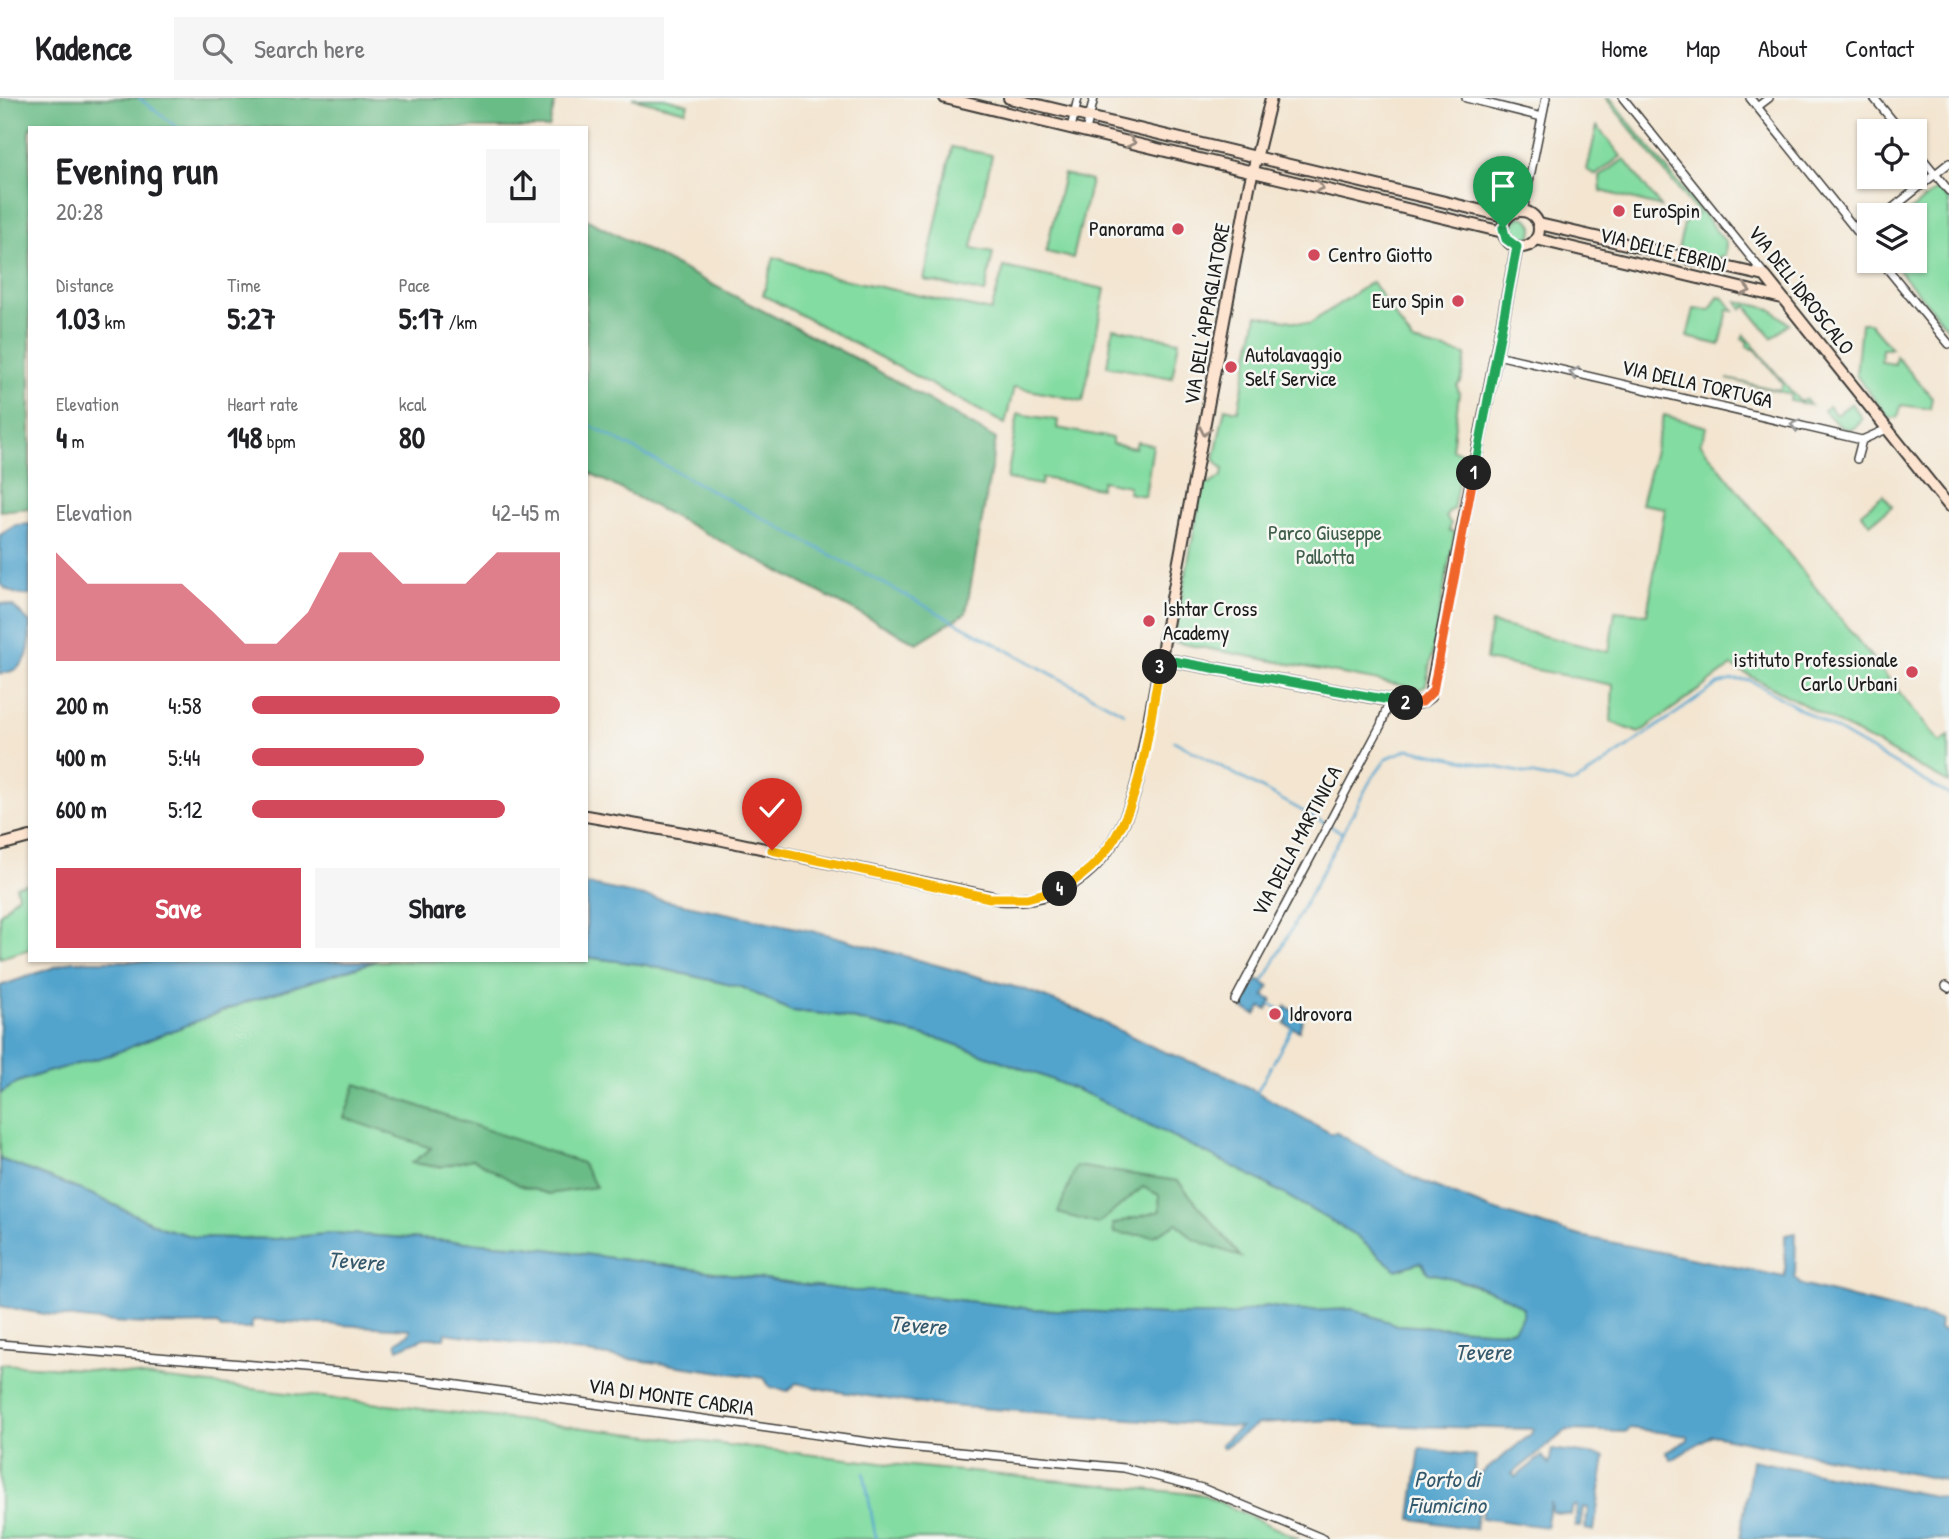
<!DOCTYPE html>
<meta charset="utf-8">
<style>
:root{--surface:#fff;--page:#f6f6f6;--text:#202124;--muted:#757577;--line:#e0e0e0;--accent:#d1495b}
body{margin:0;font-family:"Patrick Hand",sans-serif;background:var(--page);color:var(--text);height:100vh;display:flex;flex-direction:column;font-size:26px;white-space:nowrap}
*{box-sizing:border-box;margin:0}
p{font-size:23px;color:var(--muted)}
.icon{flex:none;width:38px;height:38px;fill:none;stroke:currentColor;stroke-width:2;stroke-linecap:round;stroke-linejoin:round}
.map{position:relative;flex:1;overflow:hidden}
.drawer{position:absolute;left:28px;top:28px;width:560px;height:836px;display:flex;flex-direction:column;background:var(--surface);border-radius:0px;box-shadow:0 2px 5px #0004}
.drawer>*{flex:none}
.buttons{position:absolute;left:1857px;top:21px;display:grid;gap:14px}
.buttons a{display:grid;place-items:center;width:70px;height:70px;border-radius:0px;background:var(--surface);box-shadow:0 2px 5px #0004;font-size:35px}
.pin{position:absolute;display:grid;place-items:center;width:60px;height:60px;color:#fff;margin:-72px -30px;border-radius:50% 50% 50% 0;rotate:-45deg;box-shadow:0 0 7px #0007}
.pin .icon{rotate:45deg}
.km{position:absolute;width:35px;height:35px;margin:-18px;border-radius:50%;background:#222;color:#fff;font-size:19px;line-height:35px;text-align:center}
.round{display:grid;place-items:center;flex:none;width:74px;height:74px;border-radius:0px;background:var(--page)}
.head{display:flex;align-items:center;justify-content:space-between;height:119px;padding:0 28px}
h1{font-size:38px;font-weight:800;line-height:52px}
.stats{display:grid;grid-template-columns:repeat(3,1fr);gap:10px;height:119px;padding:7px 28px}
.stats div{display:grid;align-content:center}
.stats b{font-size:30px;font-weight:800}
.stats small{font-size:19px;font-weight:400}
.stats p{font-size:19px}
.chart{height:196px;padding:14px 28px}
.chart p{display:flex;justify-content:space-between}
.chart svg{width:100%;height:126px;margin-top:7px;fill:var(--accent);opacity:.7}
.button{display:flex;gap:14px;margin-top:auto;padding:14px 28px}
.button a{flex:1;height:80px;border-radius:0px;background:var(--accent);color:#fff;font-size:28px;font-weight:800;line-height:80px;text-align:center}
.button a+a{background:var(--page);color:var(--text)}
ul{padding:0 28px;list-style:none;font-size:23px}
li{display:grid;grid-template-columns:112px 84px 1fr;align-items:center;height:52px}
li i{height:18px;border-radius:9px;background:var(--accent)}
header{display:flex;align-items:center;gap:42px;box-sizing:border-box;height:98px;padding:0 35px;background:var(--surface);border-bottom:2px solid var(--line)}
header strong{font-size:33px}
nav{display:flex;gap:38px;margin-inline-start:auto;font-size:24px}
.search{width:490px;height:63px;background:var(--page);display:flex;align-items:center;gap:18px;box-sizing:border-box;padding:0 24px;border-radius:0px;color:var(--muted);font-size:26px}
.map>svg:first-child{display:block}
.green{fill:#83dca1;stroke:#507c5e;stroke-width:2}
.forest{fill:#6abc87;stroke:#436c52;stroke-width:2}
.water{fill:#52a4cd;stroke:#376074;stroke-width:2}
.lines{fill:none;stroke-linecap:round;stroke-linejoin:round}
.stream{stroke:#52a4cd;stroke-width:2.5}
.street-casing{stroke:#3c3a37;stroke-width:10}
.secondary-casing{stroke:#3c3a37;stroke-width:14}
.street{stroke:#fff;stroke-width:7}
.secondary{stroke:#fde4d0;stroke-width:10}
.oneway{stroke:#988a7f}
.oneway2{stroke:#999}
.split-1-casing{stroke:#fff;stroke-width:14}
.split-2-casing{stroke:#fff;stroke-width:14}
.split-3-casing{stroke:#fff;stroke-width:14}
.split-4-casing{stroke:#fff;stroke-width:14}
.split-5-casing{stroke:#fff;stroke-width:14}
.split-1{stroke:#22a559;stroke-width:9}
.split-2{stroke:#f0652b;stroke-width:9}
.split-3{stroke:#22a559;stroke-width:9}
.split-4{stroke:#f5b400;stroke-width:9}
.split-5{stroke:#f5b400;stroke-width:9}
.poi-dot{fill:#d1495b;stroke:#f6f6f2;stroke-width:2.5}
.labels{text-anchor:middle;stroke-width:5;stroke-linejoin:round;paint-order:stroke}
.poi-label{font-size:21px;fill:#1c1c1c;stroke:#f6f6f2;text-anchor:start}
.street-label{font-size:21px;fill:#1c1c1c;stroke:#f6f6f2}
.park-label{font-size:21px;fill:#405f4b;stroke:#f6f6f2}
.water-label{font-size:23px;font-style:italic;fill:#34596c;stroke:#f6f6f2}
</style>
<header>
<strong>Kadence</strong>
<div class="search"><svg class="icon" aria-label="search" viewBox="0 0 24 24"><circle cx="10" cy="10" r="6"/><path d="M15 15l6 6"/></svg>Search here</div>
<nav><a>Home</a><a>Map</a><a>About</a><a>Contact</a></nav>
</header>
<div class="map">
<svg width="1949" height="1441" viewBox="0 0 1949 1441">
<rect width="100%" height="100%" fill="#f6f6f2"/>
<filter id="ink" filterUnits="userSpaceOnUse"><feTurbulence type="fractalNoise" baseFrequency=".0143" numOctaves="2"/><feDisplacementMap in="SourceGraphic" scale="14" xChannelSelector="R" yChannelSelector="G"/><feConvolveMatrix kernelMatrix="1 2 1 2 8 2 1 2 1" color-interpolation-filters="sRGB"/></filter>
<filter id="wash" filterUnits="userSpaceOnUse"><feTurbulence type="fractalNoise" baseFrequency=".00686" numOctaves="4" result="noise"/><feDisplacementMap in="SourceGraphic" scale="28" xChannelSelector="R" yChannelSelector="G"/><feGaussianBlur stdDeviation="1.57" result="paint"/><feColorMatrix in="noise" values="0 0 0 0 0 0 0 0 0 0 0 0 0 0 0 0 0 1.4 0 .05"/><feComposite in="paint" operator="in"/></filter>
<g filter="url(#wash)">
<rect width="100%" height="100%" fill="#f3e5d0"/>
<path class="green" d="M632 0H664L688 6 686 13Z
M1606 0H1610L1726 145 1725 158 1718 160 1678 152 1685 122 1698 116Z
M1597 28 1621 58 1596 77 1587 72Z
M952 49 992 57 972 150 993 154 985 195 924 182Z
M1624 61 1661 109 1601 93 1600 79Z
M1064 76 1091 83 1073 160 1046 154Z
M1939 90 1949 103V232L1891 163H1914V117H1904Z
M1509 131a12 12 0 1 1 24 0a12 12 0 1 1-24 0Z
M774 159 830 178 991 213 1004 169 1105 191 1083 303 1014 289 1005 326 763 197Z
M1372 184 1413 244 1466 257 1461 284 1457 288 1459 295 1452 352 1464 355 1453 412 1449 413 1446 419 1451 426 1449 433 1455 434 1426 587 1421 591 1173 544 1203 385 1210 386 1222 378 1223 371 1214 361 1225 310 1238 313 1257 217 1309 226Z
M1718 198 1724 200 1734 213 1728 212 1720 247 1687 239 1694 211 1710 212Z
M1737 203 1771 211 1789 226 1772 240 1746 208 1742 211Z
M1861 225H1870L1891 250H1882L1881 264 1895 266 1896 258 1932 299 1930 311 1901 307 1898 320 1888 319 1856 277Z
M1113 230 1179 243 1172 280 1107 268Z
M1744 236 1800 304 1805 301 1810 307 1790 303 1791 296 1727 281 1779 292 1783 286 1756 252 1747 249V243L1742 241Z
M1852 305 1862 321C1850 343 1834 324 1824 312L1828 308 1836 317Z
M1018 316 1058 322 1057 330 1112 340V346L1135 350 1137 344 1153 347 1145 398 1128 395 1129 388 1102 383 1100 390 1042 380 1041 387 1007 381Z
M1664 317 1707 329 1700 345 1940 645 1949 638V685L1732 568 1639 635 1611 624 1613 587 1486 562 1491 525 1609 554 1615 513 1647 516 1665 410 1641 406Z
M1883 397 1892 408 1870 426 1861 415Z
M30 785V851L0 860V816L18 797 16 788Z
M586 859 646 867 744 890 791 913 834 917 943 942 1040 977 1089 996 1254 1079 1355 1137 1396 1172 1421 1164C1449 1188 1495 1186 1523 1210V1218L1514 1231 1506 1233 1396 1227 1353 1211 1302 1213 1267 1208 1231 1217H1169L1033 1211 884 1193H853L525 1148 334 1135 276 1141 195 1139 163 1130 91 1096 0 1061V996L18 984 44 975 110 957 246 904 376 863H586Z
M0 1266 83 1271 890 1366 1204 1397 1299 1441H0Z"/>
<path class="forest" d="M0 0H556L549 30H30V410L0 413Z
M586 121 864 265 996 341 966 515 917 545 586 373Z
M356 986 582 1065 596 1089 549 1096 521 1088 473 1061 440 1069 412 1065 431 1050 344 1020Z
M1076 1068 1178 1083 1241 1159 1193 1141 1177 1125 1154 1138 1114 1135 1113 1126 1160 1113 1159 1097 1143 1089 1098 1126 1058 1115Z"/>
<path class="water" d="M30 426V497C19 498 8 494 0 486V437L16 427Z
M0 505 13 508 30 525C30 550 31 572 0 576Z
M586 786 826 836 1029 893 1082 914 1157 951 1226 977 1332 1036 1335 1034 1416 1081 1490 1111 1580 1138 1785 1179V1137L1796 1135 1795 1179 1801 1187 1940 1222 1939 1231 1946 1234 1949 1231V1383L1712 1337 1672 1362 1666 1354 1688 1342V1338L1630 1330 1627 1334 1567 1332 1512 1376 1516 1379 1542 1358 1549 1366 1552 1351 1605 1358 1594 1433 1585 1431 1588 1410 1583 1409 1580 1429 1575 1428 1577 1408H1573L1571 1417 1552 1414 1551 1404 1546 1429 1481 1420 1484 1404 1480 1403 1475 1431 1411 1421 1420 1350 1476 1358 1473 1378 1477 1379 1530 1337 1534 1331 1357 1327 1336 1322 1258 1326 1223 1350 1221 1346 1240 1329 921 1306 827 1292 796 1285 788 1293 770 1289 764 1280 445 1235 444 1240H424L398 1251 396 1244 410 1235V1231L253 1222 251 1231H221L217 1226C143 1229 73 1223 0 1208V1061L91 1096 163 1130 195 1139 276 1141 334 1135 525 1148 853 1193H884L1033 1211 1169 1217H1231L1266 1208 1302 1213 1353 1211 1397 1227 1506 1233 1514 1231 1523 1218V1210C1502 1193 1455 1180 1428 1175L1421 1164 1396 1172 1355 1137 1254 1079 1089 997 1040 977 943 942 834 917 791 913 744 890 646 867 586 859Z
M72 863H376L246 904 110 957 44 975 18 984 0 996V888Z
M1257 882 1269 888 1264 898 1272 902 1267 912 1261 909 1256 917 1242 910Z
M1286 908 1303 920 1299 933 1285 926 1287 921 1282 917Z
M1752 1362 1949 1401V1441H1740Z"/>
<g class="lines">
<path class="stream" d="M139 0 178 30
M586 325 1124 615
M1174 643 1343 735
M1263 885 1369 685 1387 660 1409 651 1572 685 1586 678 1718 586 1732 582H1750L1949 697
M1270 906 1284 913
M1273 965 1292 930
M1256 996 1271 968
M864 1375 876 1441"/>
</g>
</g>
<g filter="url(#ink)">
<g class="lines">
<g class="street-casing">
<path id="street" d="M1466 0 1542 19
M1623 0 1765 177
M1750 0 1869 148
M1874 0 1901 33
M1757 9 1769 0
M1071 30 1078 0
M1086 33 1094 0
M1914 50 1949 93
M1523 113 1546 0
M1884 117 1949 65
M1860 137 1869 129
M1881 163 1949 246
M1497 257 1862 342 1887 331
M1857 361 1862 342
M1946 888 1949 890
M1235 902 1381 627 1390 601
M0 1246 400 1279 897 1348 1124 1370 1202 1390 1324 1441"/>
</g>
<g class="secondary-casing">
<path id="secondary" d="M945 0 1503 134
M1009 0 1508 119
M1503 131a18 18 0 1 1 36 0a18 18 0 1 1-36 0Z
M1539 126 1765 178 1949 408
M1536 141 1782 200
M1162 561 1410 606 1422 604 1430 598 1517 149
M586 718 718 741 1000 801C1080 806 1120 752 1138 682L1249 89 1271 0
M0 747 30 739"/>
</g>
<use href="#street" class="street"/>
<use href="#secondary" class="secondary"/>
</g>
<defs><path id="oneway-chevron" d="M-2-3.5L2.5 0L-2 3.5" fill="none" stroke-width="1.6" stroke-linecap="round" stroke-linejoin="round" transform="scale(1.75)"/></defs>
<g class="oneway">
<use href="#oneway-chevron" transform="translate(1131 44) rotate(13)"/>
<use href="#oneway-chevron" transform="translate(1319 89) rotate(14)"/>
<use href="#oneway-chevron" transform="translate(1746 192) rotate(14)"/>
<use href="#oneway-chevron" transform="translate(1205 333) rotate(101)"/>
</g>
<g class="oneway2">
<use href="#oneway-chevron" transform="translate(1574 275) rotate(-167)"/>
<use href="#oneway-chevron" transform="translate(1795 327) rotate(-167)"/>
</g>
</g>
<g class="lines" filter="url(#ink)">
<g class="split-1-casing">
<path id="split-1" d="M1474 375 1517 149 1506 141 1503 130"/>
</g>
<g class="split-2-casing">
<path id="split-2" d="M1406 605 1422 604 1433 593 1474 375"/>
</g>
<g class="split-3-casing">
<path id="split-3" d="M1160 569 1162 561 1406 605"/>
</g>
<g class="split-4-casing">
<path id="split-4" d="M1060 791C1142 751 1144 647 1160 569"/>
</g>
<g class="split-5-casing">
<path id="split-5" d="M772 752 990 800H1027L1060 791"/>
</g>
<use href="#split-1" class="split-1"/>
<use href="#split-2" class="split-2"/>
<use href="#split-3" class="split-3"/>
<use href="#split-4" class="split-4"/>
<use href="#split-5" class="split-5"/>
</g>
<g class="poi-dot">
<circle cx="1619" cy="113" r="7"/>
<circle cx="1178" cy="131" r="7"/>
<circle cx="1314" cy="157" r="7"/>
<circle cx="1458" cy="203" r="7"/>
<circle cx="1231" cy="269" r="7"/>
<circle cx="1149" cy="523" r="7"/>
<circle cx="1912" cy="574" r="7"/>
<circle cx="1275" cy="916" r="7"/>
</g>
<g class="labels">
<g class="poi-label">
<text x="1633" y="120">EuroSpin</text>
<text x="1164" y="138" text-anchor="end">Panorama</text>
<text x="1328" y="164">Centro Giotto</text>
<text x="1444" y="210" text-anchor="end">Euro Spin</text>
<text x="1245" y="264">Autolavaggio<tspan x="1245" dy="24">Self Service</tspan></text>
<text x="1163" y="518">Ishtar Cross<tspan x="1163" dy="24">Academy</tspan></text>
<text x="1898" y="569" text-anchor="end">istituto Professionale<tspan x="1898" dy="24">Carlo Urbani</tspan></text>
<text x="1289" y="923">Idrovora</text>
</g>
<g class="street-label">
<text transform="translate(1663 152) rotate(14)" y="7">VIA DELLE EBRIDI</text>
<text transform="translate(1801 192) rotate(52)" y="7">VIA DELL'IDROSCALO</text>
<text transform="translate(1207 216) rotate(-80)" y="7">VIA DELL'APPAGLIATORE</text>
<text transform="translate(1697 286) rotate(13)" y="7">VIA DELLA TORTUGA</text>
<text transform="translate(1297 743) rotate(-62)" y="7">VIA DELLA MARTINICA</text>
<text transform="translate(671 1299) rotate(8)" y="7">VIA DI MONTE CADRIA</text>
</g>
<g class="park-label">
<text x="1325" y="442">Parco Giuseppe<tspan x="1325" dy="24">Pallotta</tspan></text>
</g>
<g class="water-label">
<text transform="translate(356 1163) rotate(4)" y="8">Tevere</text>
<text transform="translate(918 1227) rotate(4)" y="8">Tevere</text>
<text x="1483" y="1262">Tevere</text>
<text x="1447" y="1389">Porto di<tspan x="1447" dy="26">Fiumicino</tspan></text>
</g>
</g>
</svg>
<div class="buttons">
<a><svg class="icon" aria-label="locate" viewBox="0 0 24 24"><circle cx="12" cy="12" r="6"/><path d="M12 2v4M12 18v4M2 12h4M18 12h4"/></svg></a>
<a><svg class="icon" aria-label="layers" viewBox="0 0 24 24"><path d="M12 4l9 5-9 5-9-5zM3 14l9 5 9-5"/></svg></a>
</div>
<div class="pin" style="left:1503px;top:130px;background:#1e9e55"><svg class="icon" aria-label="arrive" viewBox="0 0 24 24"><path d="M6 21V4h12l-3 4 3 4H6"/></svg></div>
<div class="pin" style="left:772px;top:752px;background:#d93025"><svg class="icon" aria-label="check" viewBox="0 0 24 24"><path d="M5 12l5 5 9-10"/></svg></div>
<b class="km" style="left:1474px;top:375px">1</b>
<b class="km" style="left:1406px;top:605px">2</b>
<b class="km" style="left:1160px;top:569px">3</b>
<b class="km" style="left:1060px;top:791px">4</b>
<section class="drawer">
<div class="head"><div><h1>Evening run</h1><p>20:28</p></div><a class="round"><svg class="icon" aria-label="share" viewBox="0 0 24 24"><path d="M12 15V3M7 8l5-5 5 5M5 13v7h14v-7"/></svg></a></div>
<div class="stats">
<div><p>Distance</p><b>1.03<small> km</small></b></div>
<div><p>Time</p><b>5:27</b></div>
<div><p>Pace</p><b>5:17<small> /km</small></b></div>
</div>
<div class="stats">
<div><p>Elevation</p><b>4<small> m</small></b></div>
<div><p>Heart rate</p><b>148<small> bpm</small></b></div>
<div><p>kcal</p><b>80</b></div>
</div>
<div class="chart"><p><span>Elevation</span>42–45 m</p>
<svg viewBox="0 0 160 44" preserveAspectRatio="none"><path d="M0 44V6L10 17L20 17L30 17L40 17L50 27L60 38L70 38L80 27L90 6L100 6L110 17L120 17L130 17L140 6L150 6L160 6V44z"/></svg>
</div>
<ul>
<li><b>200 m</b>4:58<i style="width:100%"></i></li>
<li><b>400 m</b>5:44<i style="width:56%"></i></li>
<li><b>600 m</b>5:12<i style="width:82%"></i></li>
</ul>
<div class="button"><a>Save</a><a>Share</a></div>
</section>
</div>
